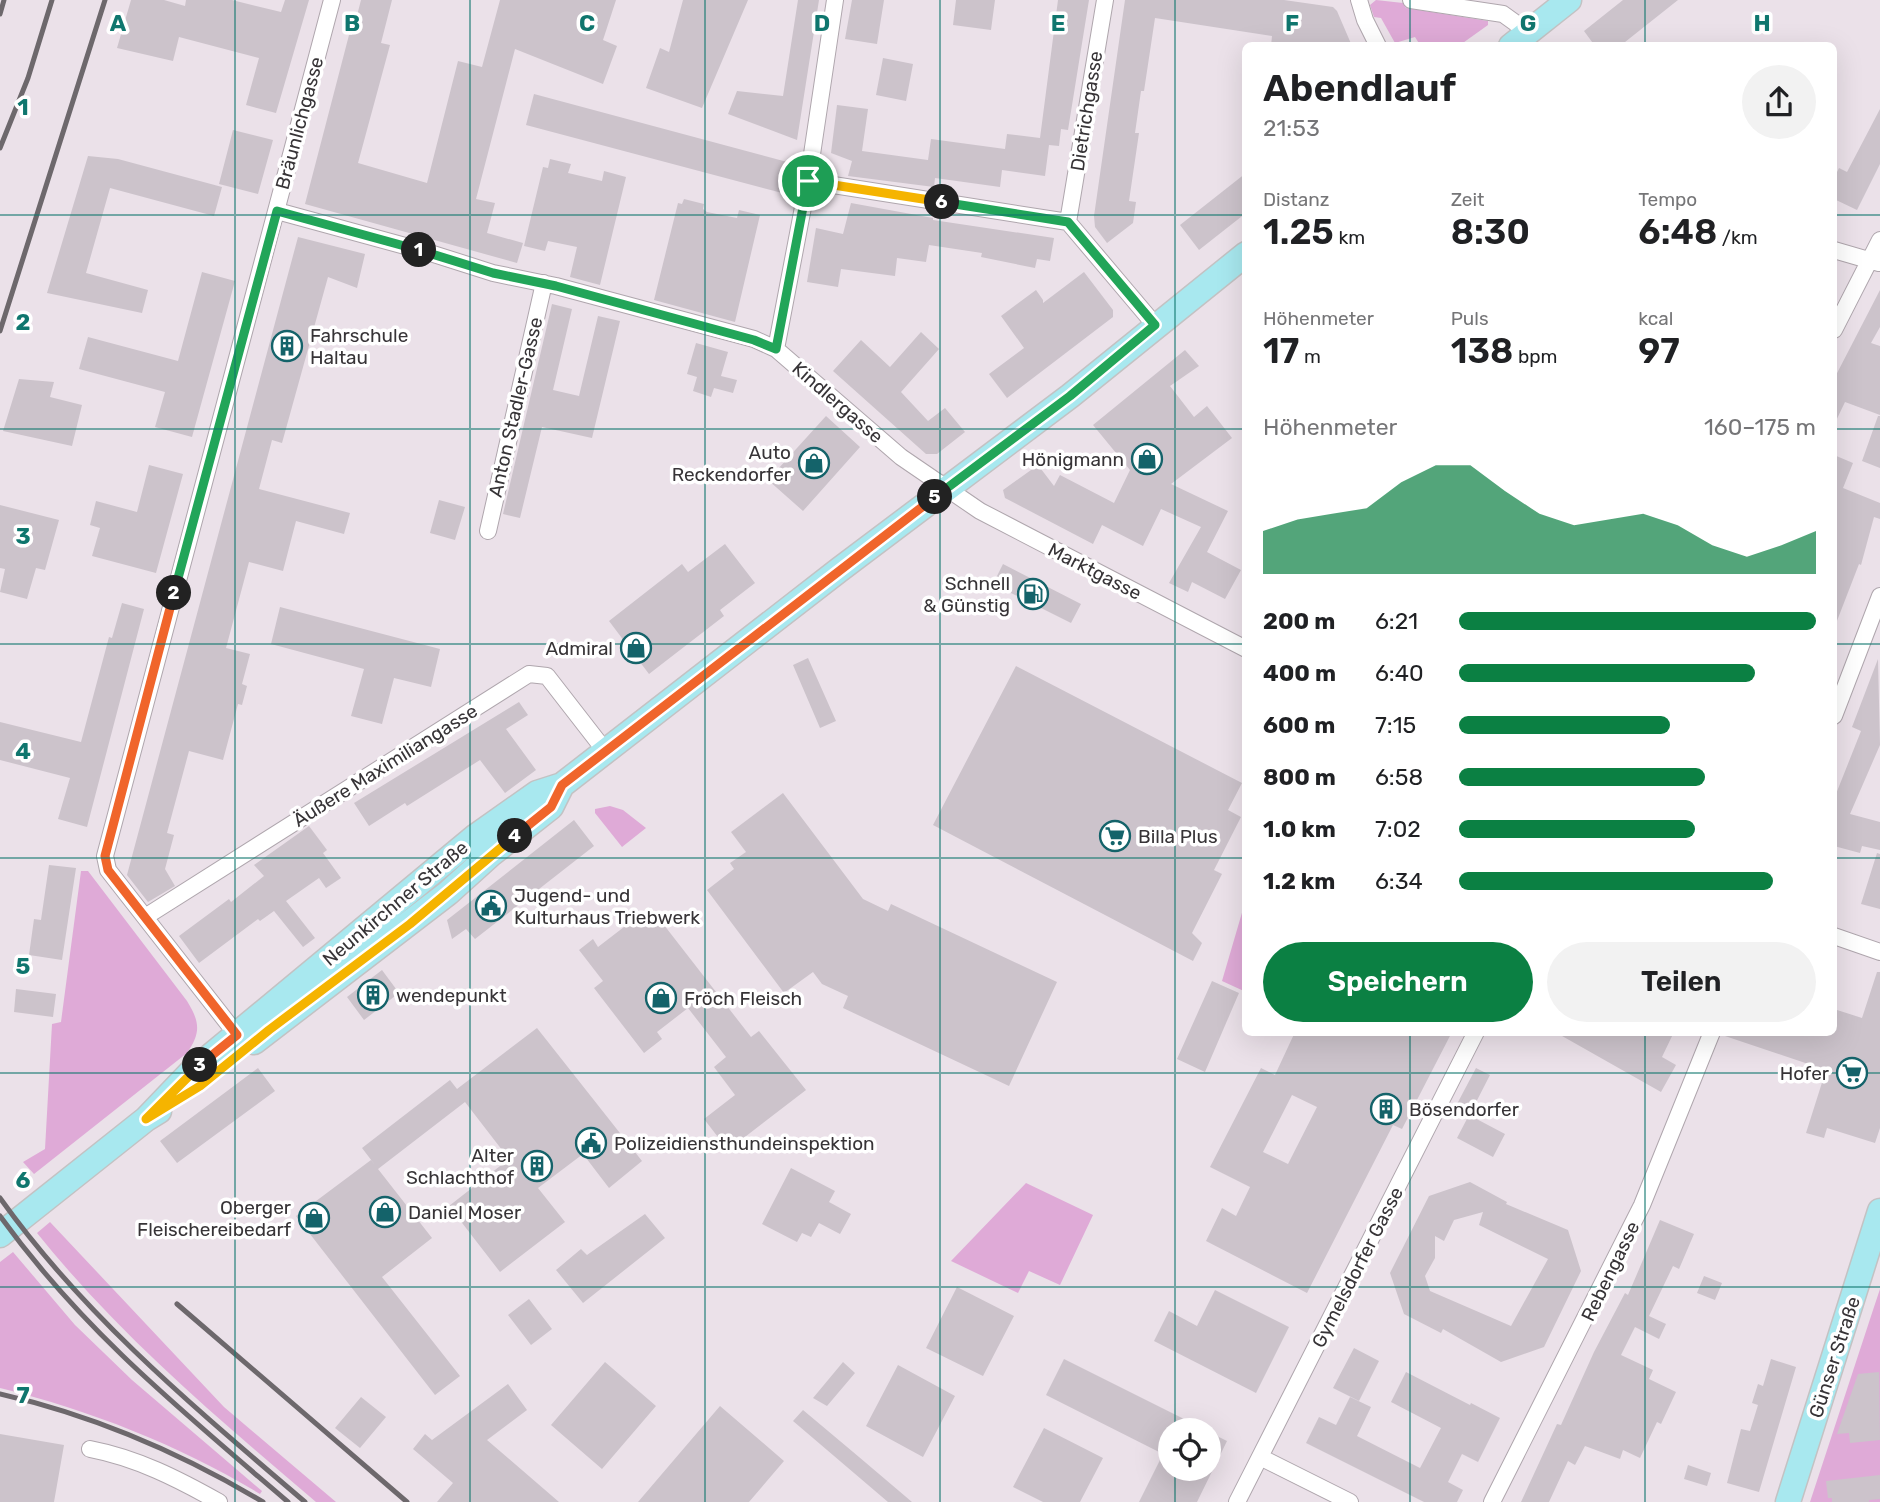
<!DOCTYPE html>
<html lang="de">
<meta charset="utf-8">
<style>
:root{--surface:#fff;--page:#f2f2f2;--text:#202124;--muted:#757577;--accent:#0b8043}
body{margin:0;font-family:Rubik,sans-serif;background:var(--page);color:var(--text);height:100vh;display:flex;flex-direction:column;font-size:26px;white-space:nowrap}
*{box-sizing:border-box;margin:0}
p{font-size:23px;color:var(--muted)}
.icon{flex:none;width:38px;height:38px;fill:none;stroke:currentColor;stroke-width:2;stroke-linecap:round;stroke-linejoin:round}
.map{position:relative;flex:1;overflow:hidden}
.side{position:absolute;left:1242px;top:42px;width:595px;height:994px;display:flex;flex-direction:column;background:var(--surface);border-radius:10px;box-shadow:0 7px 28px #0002}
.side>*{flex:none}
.controls{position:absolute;left:1158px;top:1418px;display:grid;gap:14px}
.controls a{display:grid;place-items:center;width:63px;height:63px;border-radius:50%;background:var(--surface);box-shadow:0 7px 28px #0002;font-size:35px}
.pin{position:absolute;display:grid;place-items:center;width:60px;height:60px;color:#fff;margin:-30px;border:4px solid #fff;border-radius:50%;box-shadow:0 2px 7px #0007}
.km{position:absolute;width:35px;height:35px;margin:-18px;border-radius:50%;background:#222;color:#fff;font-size:19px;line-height:35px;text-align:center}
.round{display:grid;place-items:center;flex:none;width:74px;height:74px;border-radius:37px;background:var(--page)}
.summary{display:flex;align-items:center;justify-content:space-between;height:119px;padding:0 21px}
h1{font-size:38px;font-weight:600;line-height:52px}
.stats{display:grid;grid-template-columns:repeat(3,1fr);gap:10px;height:119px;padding:7px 21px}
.stats div{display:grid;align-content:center}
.stats b{font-size:35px;font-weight:600}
.stats small{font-size:19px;font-weight:400}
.stats p{font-size:19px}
.chart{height:196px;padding:14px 21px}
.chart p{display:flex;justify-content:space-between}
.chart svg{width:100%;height:126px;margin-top:7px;fill:var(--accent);opacity:.7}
.primary-button{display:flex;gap:14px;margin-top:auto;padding:14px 21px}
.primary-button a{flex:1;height:80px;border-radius:42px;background:var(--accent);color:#fff;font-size:28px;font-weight:600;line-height:80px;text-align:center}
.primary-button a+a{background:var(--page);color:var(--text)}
ul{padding:0 21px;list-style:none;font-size:23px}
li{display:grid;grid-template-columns:112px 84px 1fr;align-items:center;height:52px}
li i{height:18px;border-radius:9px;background:var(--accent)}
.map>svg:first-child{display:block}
.green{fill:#dfaad7}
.building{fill:#ccc3cb;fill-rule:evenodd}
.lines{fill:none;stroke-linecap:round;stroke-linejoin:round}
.minor-casing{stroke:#afa6ad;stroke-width:18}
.primary-casing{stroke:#c3c2c3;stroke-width:27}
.minor{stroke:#fff;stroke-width:16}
.primary{stroke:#a8e8ef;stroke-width:24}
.rail{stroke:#6d686c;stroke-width:5}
.split-1-casing{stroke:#fff;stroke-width:14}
.split-2-casing{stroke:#fff;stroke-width:14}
.split-3-casing{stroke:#fff;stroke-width:14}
.split-4-casing{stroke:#fff;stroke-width:14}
.split-5-casing{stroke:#fff;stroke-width:14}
.split-6-casing{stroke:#fff;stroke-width:14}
.split-7-casing{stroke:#fff;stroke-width:14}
.split-1{stroke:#22a559;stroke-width:9}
.split-2{stroke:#22a559;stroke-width:9}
.split-3{stroke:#f0652b;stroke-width:9}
.split-4{stroke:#f5b400;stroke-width:9}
.split-5{stroke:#f0652b;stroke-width:9}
.split-6{stroke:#22a559;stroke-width:9}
.split-7{stroke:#f5b400;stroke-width:9}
.grid{fill:none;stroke:#0f766e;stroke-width:2;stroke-opacity:0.55}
.labels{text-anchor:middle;stroke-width:7;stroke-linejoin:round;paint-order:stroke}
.street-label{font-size:19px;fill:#373437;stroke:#fff}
.poi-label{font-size:19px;fill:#373437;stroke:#fff;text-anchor:start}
.grid-label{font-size:23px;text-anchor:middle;font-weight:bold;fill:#0f766e;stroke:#fff;stroke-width:7;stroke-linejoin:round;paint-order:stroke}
</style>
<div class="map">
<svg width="1880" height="1502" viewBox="0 0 1880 1502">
<rect width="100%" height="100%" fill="#ebe1e9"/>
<path class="green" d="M1376 0 1403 3 1406 8 1488 21V25L1460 45H1420L1415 37 1395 43 1381 18 1374 17 1370 5Z
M610 806 623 810 646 828 622 847 595 813V809Z
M81 871H88L187 1001C200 1022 201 1033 187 1053L34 1174 23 1162 45 1149 52 1024 61 1022Z
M1246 899V992L1222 981Z
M1026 1183 1093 1215 1060 1285 1029 1271 1018 1293 951 1261Z
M50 1222 224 1407 336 1502H316C217 1418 118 1334 37 1233Z
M13 1252 75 1325 132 1380 262 1491 260 1494C179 1445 92 1411 0 1388V1262Z
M1880 1289V1502H1810L1874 1307Z"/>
<path class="building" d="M131 0H164L185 6 186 0H232L281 12 285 0H309L276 113 246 105 259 58 179 37 173 61 117 48Z
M361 0H392L381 43 390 45 358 163 427 183 458 61 482 67 500 0H616L603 40 617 46 603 84 515 49 476 199 495 203 487 233 523 243 517 263 305 204 349 35H352Z
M683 0H748L702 108 646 88 660 48 669 52Z
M798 0H819L797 140 728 114 737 91 783 96Z
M852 0H884L877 44 845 39Z
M956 0H995L991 30 953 25Z
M1058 0H1089L1068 130 1061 129 1059 146 1049 145 1045 176 1002 170 1000 187 935 178 934 187 848 176 852 161 831 153 837 105 868 109 862 151 928 160 931 139 1005 149 1007 134 1040 138Z
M1125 0H1284L1333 7 1337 11 1352 46H1271L1272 36 1155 18 1144 91H1141L1135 133H1139L1129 201 1136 202 1133 223 1107 243 1095 227 1094 216Z
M1623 0H1678L1620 46H1595L1584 31Z
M883 58 913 64 906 101 876 95Z
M534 94 791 163 786 194 526 125Z
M1880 109V164L1857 210 1834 199V178L1839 168 1847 172Z
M233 130 273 140 258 194 219 184Z
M88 156 118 159 222 187 214 216 110 188 86 273 148 290 142 313 47 293Z
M550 159 571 164 568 173 602 181 604 171 626 177 600 285 570 277 577 247 548 241 545 251 524 246 543 167 548 168Z
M1246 173V213L1199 250 1180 225Z
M684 199 704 204 703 209 707 212 737 218 739 210 760 215 735 322 654 300 678 203 682 204Z
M851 203 933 218V220L1054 238 1050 261 1037 259 1035 268 981 257 982 253 929 245 926 262 897 258 895 276 841 269 838 287 807 282 816 228 843 234Z
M298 237 365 254 357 288 328 277 282 443 272 440 259 489 350 513 344 534 296 521 283 571 249 562 226 648 250 654 242 684 247 686 242 705 238 704 223 760 189 751 167 833 174 835 165 869 175 886 148 902 127 875Z
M202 272 235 281 192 437 155 427 165 392 79 369 88 337 178 361Z
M1084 272 1113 310V317L1007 398 989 374 1024 348 1001 316 1036 290 1043 300V303Z
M1880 290V327L1871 343 1880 346V415L1845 402 1834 425V379Z
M552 304 572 309 553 390 579 396 598 316 620 321 592 438 542 427 520 518 503 514Z
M921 332 939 349 901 392 928 421 945 408 965 432 937 454H926L833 371 861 340 890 367Z
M696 343 728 352 721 376 737 380 733 393 714 388 711 397 693 391 697 377 687 374Z
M1185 350 1199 366 1170 386 1194 417 1207 406 1232 438 1171 484 1228 511 1207 552 1241 570 1225 599 1192 582 1188 592 1169 583 1201 527 1161 509 1143 546 1102 525 1093 544 1005 498 1003 490 1038 465 1054 486 1060 475 1114 503 1130 470 1093 425Z
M19 379 54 382 50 397 82 405 72 446 3 431Z
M826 416 860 447 803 511 768 480Z
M1878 416H1880V468L1862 461Z
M1834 455 1853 463 1843 488 1880 503V519L1874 517 1861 565 1859 564 1835 626Z
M149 465 183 474 156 573 92 556 100 528 90 525 96 501 137 512Z
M439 500 465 507 455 540 430 533Z
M0 505 59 520 45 570 36 568 27 599 0 592 5 569 0 568Z
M725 544 755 583 720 610 724 616 649 674 609 621 682 564 688 572Z
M1003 564 1081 604 1071 623 993 584Z
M122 603 144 609 87 827 58 819 70 778 0 760V722L81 742 109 637 112 638Z
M280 607 440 649 431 687 394 678 382 724 351 716 364 669 271 644Z
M808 658 836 721 820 728 793 665Z
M1878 659 1880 745 1850 814 1880 822V850L1862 846 1860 853 1834 846V799L1861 731 1852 727Z
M1016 666 1242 783 1228 810 1241 817 1214 870 1222 874 1192 933 1202 943 1193 961 933 825Z
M519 702 528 715 506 729 536 770 505 793 480 760 407 806 405 803 369 826 354 803Z
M783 793 863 899 888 911 891 904 1057 982 1009 1086 843 1008 848 996 822 984 813 972 784 993 707 890 734 869 730 863 746 852 731 832Z
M574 820 594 846 475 939 466 929 452 939 447 920Z
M309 826 327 850 323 853 341 878 326 888 319 878 286 901 315 938 303 947 274 911 260 921 258 919 199 963 179 936 229 899 231 902 264 876 254 865Z
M1877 853 1880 854V909L1861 904Z
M49 865 76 868 62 960 29 955 34 919 41 920Z
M650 907 751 1037 759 1031 806 1090 728 1150 704 1119 735 1095 714 1067 726 1057 688 1008 657 1032 662 1039 644 1053 594 988 603 981 579 950 593 939 598 947Z
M382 970 399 993 364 1020 347 997Z
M1877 972H1880V1128L1875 1143 1827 1128 1824 1138 1806 1133 1826 1070 1722 1035V1032H1834V1009L1862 1018Z
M1212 981 1239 993 1205 1072 1177 1059Z
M16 989 56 994 53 1017 14 1012Z
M537 1028 642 1161 609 1188 583 1154 538 1188 565 1222 500 1272 449 1206 509 1159 465 1102 378 1169 432 1238 382 1277 460 1376 435 1395 296 1216 371 1160 375 1165 362 1148 450 1080 457 1089Z
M1295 1032H1452L1402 1129 1393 1125 1307 1293 1206 1241 1222 1208 1236 1216 1250 1187 1210 1167 1261 1068 1275 1075ZM1292 1095 1317 1107 1288 1164 1263 1152Z
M1555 1032H1674L1662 1057 1676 1065 1661 1092Z
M258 1068 275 1091 177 1163 160 1141Z
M1476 1068 1490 1075 1471 1112 1457 1104Z
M1469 1115 1505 1134 1493 1157 1457 1138Z
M791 1168 835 1191 829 1202 851 1214 840 1234 819 1223 811 1237 802 1233 797 1242 762 1224Z
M1470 1182 1507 1202 1506 1204 1568 1230 1581 1271 1544 1347 1501 1362 1443 1329 1441 1333 1404 1314 1390 1273 1429 1196ZM1483 1212 1479 1225 1548 1259 1511 1326 1430 1291 1425 1276 1435 1258V1236L1444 1241 1454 1220Z
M645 1214 665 1238 583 1303 556 1270 581 1249 587 1255Z
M1660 1220 1694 1234 1679 1269 1673 1266 1649 1316 1666 1324 1659 1339 1635 1327 1621 1355 1653 1370 1649 1379 1676 1392 1661 1424 1657 1422 1640 1458 1623 1450 1620 1459 1585 1446 1575 1465 1568 1461 1549 1502H1521L1557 1424 1561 1425 1594 1352 1625 1293 1628 1295Z
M1704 1276 1722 1283 1715 1300 1697 1293Z
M957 1287 1014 1316 983 1376 926 1348Z
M1215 1290 1289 1327 1256 1393 1154 1341 1169 1311 1197 1326Z
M529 1299 552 1329 531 1345 508 1315Z
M1354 1348 1379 1361 1359 1401 1333 1388Z
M1064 1359 1206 1430H1171V1468H1209V1432L1227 1441 1197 1502H1139L1163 1454 1046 1395Z
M1771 1359 1796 1367 1759 1492 1727 1483 1741 1429 1750 1431 1758 1405 1752 1403 1758 1384 1763 1386Z
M605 1362 656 1406 602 1469 551 1425Z
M843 1362 855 1373 827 1406 813 1398Z
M898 1365 955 1396 923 1457 866 1426Z
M1406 1372 1470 1405 1471 1403 1500 1418 1478 1462 1462 1454 1448 1482 1463 1490 1457 1502H1424L1306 1443 1319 1417 1336 1425 1350 1397 1371 1407 1357 1436 1420 1468 1441 1428 1391 1402Z
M1879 1372 1880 1440 1850 1443 1849 1433 1837 1434 1858 1374Z
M508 1384 527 1410 487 1440 559 1502H437L453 1483 413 1449 425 1434 432 1440Z
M361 1397 386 1417 360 1448 335 1428Z
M720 1406 784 1461 749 1502H638Z
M803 1410 859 1457 912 1502H888L793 1421Z
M1044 1428 1103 1458 1080 1502H1043L1013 1487Z
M0 1434 64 1445 54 1502H0Z
M1688 1465 1711 1473 1707 1486 1684 1479Z
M1880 1475V1499L1869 1500V1502H1832V1498H1828L1826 1481Z"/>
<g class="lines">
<g class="minor-casing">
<path id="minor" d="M1359 0 1365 20 1378 46
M1411 0 1503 14 1528 32
M808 181 1068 222 1155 325
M277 211 427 252 493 273 556 286 754 339 776 349 901 457 980 511 1246 649
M1068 222 1105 0
M1834 250 1879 263
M1834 330 1880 240
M776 349 808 181 835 0
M488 531 544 283
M1834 716 1880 596
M145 917 529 674 547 676 606 752
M1834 936 1880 952
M237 1035 108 870 105 856 332 0
M90 1449C137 1458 178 1479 219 1502
M1260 1457 1350 1502
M1237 1502 1476 1032
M1492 1502 1642 1205 1712 1032"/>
</g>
<g class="primary-casing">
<path id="primary" d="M1511 46 1569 0
M254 1042 448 893 490 855 551 807 562 785
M146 1119 190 1073 476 836 537 793 562 785 839 570 1070 396 1246 254
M0 1235 146 1119 159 1111
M1788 1502 1880 1211"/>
</g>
<use href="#minor" class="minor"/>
<use href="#primary" class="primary"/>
<path class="rail" d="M0 14 4 0
M0 148 28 78 52 0
M0 331 105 0
M0 1198C84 1316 195 1408 305 1502
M0 1216C83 1331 182 1411 288 1502
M177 1304 407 1502
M0 1394C92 1415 181 1453 263 1502"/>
</g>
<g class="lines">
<g class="split-1-casing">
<path id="split-1" d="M419 250 493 273 556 286 754 340 776 349 808 181"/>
</g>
<g class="split-2-casing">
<path id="split-2" d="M174 593 277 211 419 250"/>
</g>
<g class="split-3-casing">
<path id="split-3" d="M174 593 105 856 108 870 237 1035 200 1065"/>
</g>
<g class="split-4-casing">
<path id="split-4" d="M200 1065 146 1119 200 1086 269 1030 410 924 515 836"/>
</g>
<g class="split-5-casing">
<path id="split-5" d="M515 836 551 807 562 785 935 497"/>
</g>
<g class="split-6-casing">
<path id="split-6" d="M935 497 1070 396 1155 325 1068 222 942 202"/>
</g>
<g class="split-7-casing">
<path id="split-7" d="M808 181 942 202"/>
</g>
<use href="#split-1" class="split-1"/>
<use href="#split-2" class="split-2"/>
<use href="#split-3" class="split-3"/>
<use href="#split-4" class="split-4"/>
<use href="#split-5" class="split-5"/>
<use href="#split-6" class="split-6"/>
<use href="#split-7" class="split-7"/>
</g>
<path class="grid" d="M235 0V1502M470 0V1502M705 0V1502M940 0V1502M1175 0V1430M1410 0V46M1645 0V46M0 215H1246M1834 215H1880M0 429H1246M1834 429H1880M0 644H1246M1834 644H1880M0 858H1246M1834 858H1880M1410 1032V1502M1645 1032V1502M0 1073H1880M0 1287H1880M1175 1468V1502"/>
<defs>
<g id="building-ring" transform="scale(1.575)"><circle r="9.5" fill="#fff" stroke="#14636a" stroke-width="1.5"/><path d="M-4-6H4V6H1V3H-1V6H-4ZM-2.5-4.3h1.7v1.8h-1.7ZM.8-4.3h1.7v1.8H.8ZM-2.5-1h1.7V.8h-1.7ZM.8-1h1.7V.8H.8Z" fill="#14636a"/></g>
<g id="shop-ring" transform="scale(1.575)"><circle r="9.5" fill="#fff" stroke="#14636a" stroke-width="1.5"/><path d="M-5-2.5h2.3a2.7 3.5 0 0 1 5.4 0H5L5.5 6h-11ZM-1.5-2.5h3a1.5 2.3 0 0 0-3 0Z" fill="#14636a"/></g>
<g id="fuel-ring" transform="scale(1.575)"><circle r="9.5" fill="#fff" stroke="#14636a" stroke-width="1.5"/><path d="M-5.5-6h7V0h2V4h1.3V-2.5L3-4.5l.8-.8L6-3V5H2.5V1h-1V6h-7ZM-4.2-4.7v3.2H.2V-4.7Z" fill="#14636a"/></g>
<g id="supermarket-ring" transform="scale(1.575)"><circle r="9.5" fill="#fff" stroke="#14636a" stroke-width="1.5"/><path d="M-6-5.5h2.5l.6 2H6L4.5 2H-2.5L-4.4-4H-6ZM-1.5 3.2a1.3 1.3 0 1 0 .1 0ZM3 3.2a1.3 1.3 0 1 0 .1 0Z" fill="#14636a"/></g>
<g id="civic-ring" transform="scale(1.575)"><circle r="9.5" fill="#fff" stroke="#14636a" stroke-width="1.5"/><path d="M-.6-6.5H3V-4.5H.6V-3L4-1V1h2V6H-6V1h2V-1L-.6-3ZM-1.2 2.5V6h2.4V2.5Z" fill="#14636a"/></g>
</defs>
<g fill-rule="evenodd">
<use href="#building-ring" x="287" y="346"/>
<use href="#shop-ring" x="1147" y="459"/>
<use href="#shop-ring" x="814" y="463"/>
<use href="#fuel-ring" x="1033" y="594"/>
<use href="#shop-ring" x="636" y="648"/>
<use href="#supermarket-ring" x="1115" y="836"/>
<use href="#civic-ring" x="491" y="906"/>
<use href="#building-ring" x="373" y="995"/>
<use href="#shop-ring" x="661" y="998"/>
<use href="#supermarket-ring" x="1852" y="1073"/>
<use href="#building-ring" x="1386" y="1109"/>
<use href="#civic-ring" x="591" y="1143"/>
<use href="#building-ring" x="537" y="1166"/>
<use href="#shop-ring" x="385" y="1212"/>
<use href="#shop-ring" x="314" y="1218"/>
</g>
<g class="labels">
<g class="street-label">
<text transform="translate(1086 111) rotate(-81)" y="7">Dietrichgasse</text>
<text transform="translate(299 123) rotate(-75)" y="7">Bräunlichgasse</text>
<text transform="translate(838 402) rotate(41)" y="7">Kindlergasse</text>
<text transform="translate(515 407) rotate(-77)" y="7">Anton Stadler-Gasse</text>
<text transform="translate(1095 571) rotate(27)" y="7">Marktgasse</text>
<text transform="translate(385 765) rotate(-32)" y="7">Äußere Maximiliangasse</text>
<text transform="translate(395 903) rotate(-40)" y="7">Neunkirchner Straße</text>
<text transform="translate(1357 1267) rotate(-63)" y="7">Gymelsdorfer Gasse</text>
<text transform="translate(1610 1271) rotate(-64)" y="7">Rebengasse</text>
<text transform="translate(1834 1357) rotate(-72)" y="7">Günser Straße</text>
</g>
<g class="poi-label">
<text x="310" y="342">Fahrschule<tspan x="310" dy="22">Haltau</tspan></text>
<text x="791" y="459" text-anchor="end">Auto<tspan x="791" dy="22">Reckendorfer</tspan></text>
<text x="1124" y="466" text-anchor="end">Hönigmann</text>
<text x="1010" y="590" text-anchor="end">Schnell<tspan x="1010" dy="22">&amp; Günstig</tspan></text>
<text x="613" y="655" text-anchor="end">Admiral</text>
<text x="1138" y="843">Billa Plus</text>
<text x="514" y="902">Jugend- und<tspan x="514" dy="22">Kulturhaus Triebwerk</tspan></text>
<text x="396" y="1002">wendepunkt</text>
<text x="684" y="1005">Fröch Fleisch</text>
<text x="1829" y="1080" text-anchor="end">Hofer</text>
<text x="1409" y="1116">Bösendorfer</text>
<text x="614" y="1150">Polizeidiensthundeinspektion</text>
<text x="514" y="1162" text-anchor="end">Alter<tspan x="514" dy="22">Schlachthof</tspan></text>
<text x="291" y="1214" text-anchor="end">Oberger<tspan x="291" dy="22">Fleischereibedarf</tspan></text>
<text x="408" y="1219">Daniel Moser</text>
</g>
</g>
<g class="grid-label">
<text x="118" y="31">A</text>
<text x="352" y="31">B</text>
<text x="587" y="31">C</text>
<text x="822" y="31">D</text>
<text x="1058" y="31">E</text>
<text x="1292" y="31">F</text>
<text x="1528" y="31">G</text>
<text x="1762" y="31">H</text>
<text x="23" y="115">1</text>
<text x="23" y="330">2</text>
<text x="23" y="544">3</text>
<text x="23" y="759">4</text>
<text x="23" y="974">5</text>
<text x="23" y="1188">6</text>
<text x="23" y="1403">7</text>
</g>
</svg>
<div class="controls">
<a><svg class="icon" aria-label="locate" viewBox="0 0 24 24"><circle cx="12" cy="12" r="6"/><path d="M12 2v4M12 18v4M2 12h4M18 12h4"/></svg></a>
</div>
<div class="pin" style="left:808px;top:181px;background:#1e9e55"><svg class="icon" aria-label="arrive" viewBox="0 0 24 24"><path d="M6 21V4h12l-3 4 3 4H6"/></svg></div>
<b class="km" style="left:419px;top:250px">1</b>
<b class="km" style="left:174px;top:593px">2</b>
<b class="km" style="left:200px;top:1065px">3</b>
<b class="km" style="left:515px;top:836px">4</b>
<b class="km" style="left:935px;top:497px">5</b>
<b class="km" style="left:942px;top:202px">6</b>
<section class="side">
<div class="summary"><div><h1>Abendlauf</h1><p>21:53</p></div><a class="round"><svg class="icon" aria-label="share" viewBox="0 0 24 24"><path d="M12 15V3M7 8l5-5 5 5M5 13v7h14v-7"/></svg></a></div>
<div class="stats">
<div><p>Distanz</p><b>1.25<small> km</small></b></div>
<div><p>Zeit</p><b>8:30</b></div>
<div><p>Tempo</p><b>6:48<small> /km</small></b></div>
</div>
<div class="stats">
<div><p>Höhenmeter</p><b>17<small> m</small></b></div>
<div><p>Puls</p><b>138<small> bpm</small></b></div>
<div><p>kcal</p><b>97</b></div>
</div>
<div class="chart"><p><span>Höhenmeter</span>160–175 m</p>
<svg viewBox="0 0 160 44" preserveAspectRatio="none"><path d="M0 44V29L10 25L20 23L30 21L40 12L50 6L60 6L70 15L80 23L90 27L100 25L110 23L120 27L130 34L140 38L150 34L160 29V44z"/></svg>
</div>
<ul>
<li><b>200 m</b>6:21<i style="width:100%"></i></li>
<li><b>400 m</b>6:40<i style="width:83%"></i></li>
<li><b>600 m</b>7:15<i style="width:59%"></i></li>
<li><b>800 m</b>6:58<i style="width:69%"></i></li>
<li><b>1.0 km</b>7:02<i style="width:66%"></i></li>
<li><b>1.2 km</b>6:34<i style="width:88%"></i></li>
</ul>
<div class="primary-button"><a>Speichern</a><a>Teilen</a></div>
</section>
</div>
